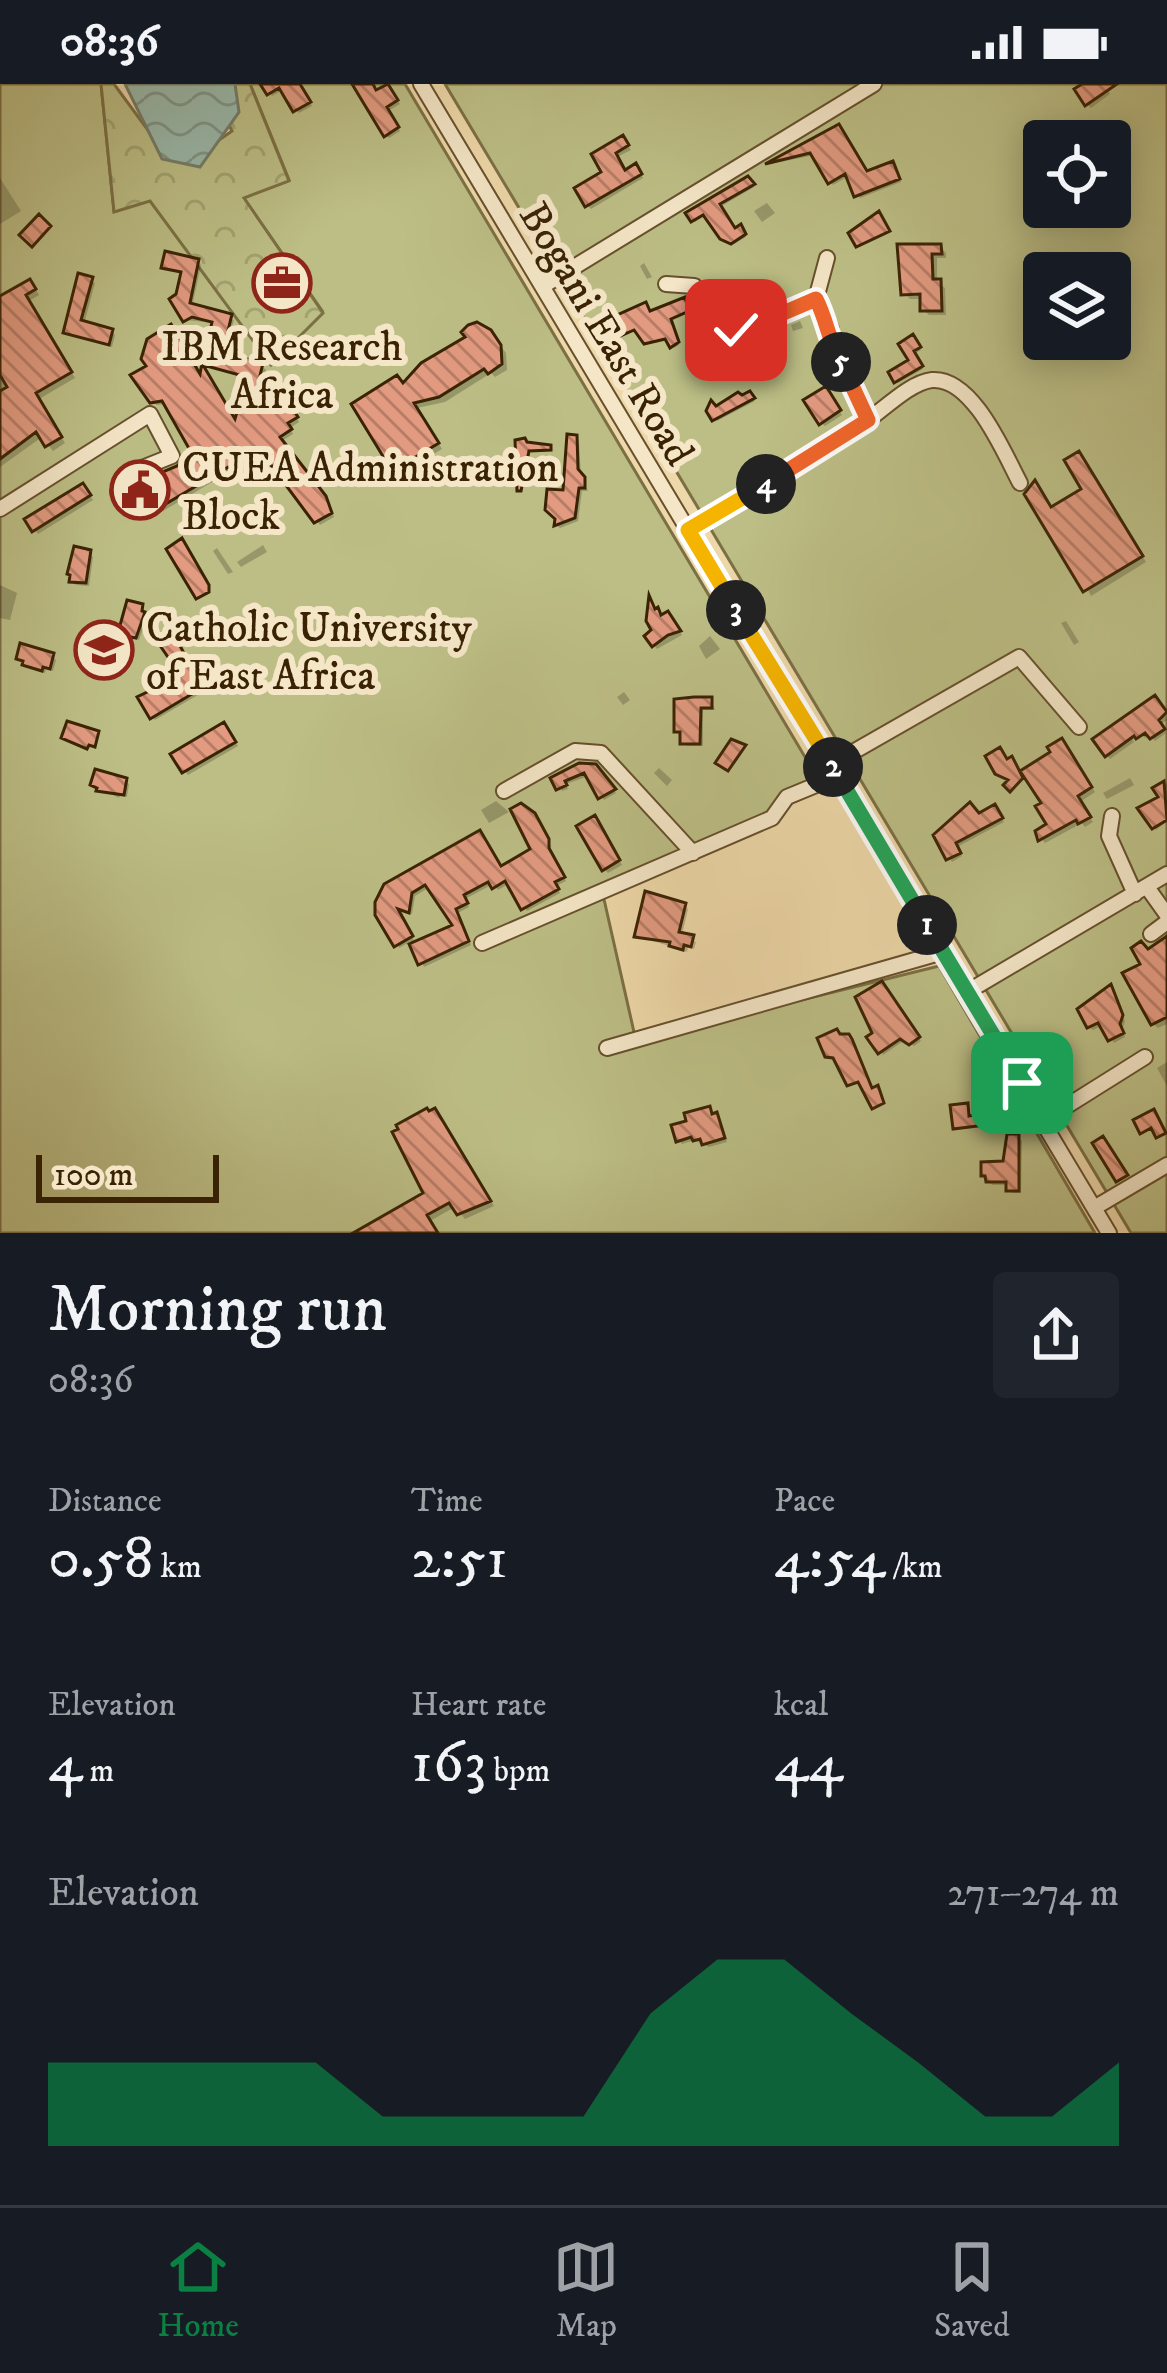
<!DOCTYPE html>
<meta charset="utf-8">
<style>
:root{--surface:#171b24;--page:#20242c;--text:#f1f3f6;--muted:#9ea1a6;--line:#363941;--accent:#0b8043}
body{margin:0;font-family:"IM FELL DW Pica",serif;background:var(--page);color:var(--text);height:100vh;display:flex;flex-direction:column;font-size:45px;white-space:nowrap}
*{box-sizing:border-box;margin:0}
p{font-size:39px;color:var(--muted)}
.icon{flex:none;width:66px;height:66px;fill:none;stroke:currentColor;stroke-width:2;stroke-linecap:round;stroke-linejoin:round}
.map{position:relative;height:1149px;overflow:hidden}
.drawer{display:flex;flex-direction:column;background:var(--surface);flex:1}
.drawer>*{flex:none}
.controls{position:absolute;left:1023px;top:36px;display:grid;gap:24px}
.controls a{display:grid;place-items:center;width:108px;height:108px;border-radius:12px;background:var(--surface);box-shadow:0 6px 30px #0003;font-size:60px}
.scale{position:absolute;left:36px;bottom:30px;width:183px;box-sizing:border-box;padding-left:12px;border:6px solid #3a2304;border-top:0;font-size:33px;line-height:42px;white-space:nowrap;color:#3a2304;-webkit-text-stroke:9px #f4e6c7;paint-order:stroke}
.pin{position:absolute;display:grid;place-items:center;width:102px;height:102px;color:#fff;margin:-51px;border-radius:24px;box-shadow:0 6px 18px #0006}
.km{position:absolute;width:60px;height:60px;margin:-30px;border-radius:50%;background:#222;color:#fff;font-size:33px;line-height:60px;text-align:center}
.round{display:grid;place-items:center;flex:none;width:126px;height:126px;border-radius:12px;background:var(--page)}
.summary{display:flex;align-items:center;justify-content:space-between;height:204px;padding:0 48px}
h1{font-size:66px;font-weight:600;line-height:90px}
.figures{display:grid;grid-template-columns:repeat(3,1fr);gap:18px;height:204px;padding:12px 48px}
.figures div{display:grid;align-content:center}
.figures b{font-size:60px;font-weight:600}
.figures small{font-size:33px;font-weight:400}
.figures p{font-size:33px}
.chart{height:336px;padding:24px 48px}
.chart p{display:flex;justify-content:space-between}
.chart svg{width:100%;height:216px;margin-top:12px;fill:var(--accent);opacity:.7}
.status{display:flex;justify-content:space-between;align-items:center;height:84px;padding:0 60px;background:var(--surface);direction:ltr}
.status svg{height:33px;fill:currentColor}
.dock{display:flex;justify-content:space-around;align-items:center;height:168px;border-top:3px solid var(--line);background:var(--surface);font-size:33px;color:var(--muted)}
.dock a{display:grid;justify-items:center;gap:6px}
.dock .selected{color:var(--accent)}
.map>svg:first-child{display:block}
.green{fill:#bcbe85;stroke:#7b7044;stroke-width:3;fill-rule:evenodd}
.forest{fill:url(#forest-crowns);stroke:#7b7044;stroke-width:3}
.water{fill:url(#water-waves);stroke:#737d68;stroke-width:3}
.shadow{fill:#0003;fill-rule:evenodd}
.building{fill:url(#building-back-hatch);stroke:#3a2304;stroke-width:3;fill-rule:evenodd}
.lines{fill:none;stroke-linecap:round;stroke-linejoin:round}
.street-casing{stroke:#67502d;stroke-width:18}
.street{stroke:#f4e6c7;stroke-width:14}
.split-1-casing{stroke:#fff;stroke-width:24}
.split-2-casing{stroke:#fff;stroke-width:24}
.split-3-casing{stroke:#fff;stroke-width:24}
.split-4-casing{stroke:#fff;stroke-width:24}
.split-5-casing{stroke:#fff;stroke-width:24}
.split-6-casing{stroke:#fff;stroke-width:24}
.split-1{stroke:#22a559;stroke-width:15}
.split-2{stroke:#22a559;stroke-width:15}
.split-3{stroke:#f5b400;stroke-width:15}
.split-4{stroke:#f5b400;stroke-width:15}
.split-5{stroke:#f0652b;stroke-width:15}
.split-6{stroke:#f0652b;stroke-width:15}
.labels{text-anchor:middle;stroke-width:12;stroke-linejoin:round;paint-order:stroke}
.street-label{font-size:42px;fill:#3a2304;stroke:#f4e6c7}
.poi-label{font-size:42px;fill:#3a2304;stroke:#f4e6c7;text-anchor:start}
</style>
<div class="status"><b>08:36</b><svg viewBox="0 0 49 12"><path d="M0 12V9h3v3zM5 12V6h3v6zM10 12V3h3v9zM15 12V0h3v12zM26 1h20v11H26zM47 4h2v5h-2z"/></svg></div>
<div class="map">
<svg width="1167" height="1149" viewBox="0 0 1167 1149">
<defs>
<pattern id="forest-crowns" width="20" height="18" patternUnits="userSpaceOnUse" patternTransform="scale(3)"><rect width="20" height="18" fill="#bcbe85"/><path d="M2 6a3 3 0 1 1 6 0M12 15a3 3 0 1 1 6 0" fill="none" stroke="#a2a371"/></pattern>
<pattern id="water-waves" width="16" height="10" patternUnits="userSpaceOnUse" patternTransform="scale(3)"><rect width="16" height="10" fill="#99b9ab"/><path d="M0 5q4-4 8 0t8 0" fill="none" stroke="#7e9689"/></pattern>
<pattern id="building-back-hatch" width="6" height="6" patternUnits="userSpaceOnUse" patternTransform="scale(3)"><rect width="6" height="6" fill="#e29a80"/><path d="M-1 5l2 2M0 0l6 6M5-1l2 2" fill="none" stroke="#b87d67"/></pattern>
</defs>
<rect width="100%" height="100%" fill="#eed8a9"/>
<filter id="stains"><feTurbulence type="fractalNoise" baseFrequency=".00167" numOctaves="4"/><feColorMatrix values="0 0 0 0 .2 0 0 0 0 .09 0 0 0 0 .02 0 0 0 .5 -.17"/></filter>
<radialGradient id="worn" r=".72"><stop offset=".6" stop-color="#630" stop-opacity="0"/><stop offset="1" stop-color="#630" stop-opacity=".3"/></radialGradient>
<path class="green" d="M0 0H101L114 127 150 116 323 228 243 113 289 96 250 0H405L824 705 601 802 636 957 939 882 1095 1149H0Z
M445 0H1167V1149H1131ZM1044 57H1110V123H1044ZM1044 189H1110V255H1044Z"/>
<path class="forest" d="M101 0H114L150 49 186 79 232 47 209 0H250L289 97 244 114 323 229 271 281 150 117 114 128Z"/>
<path class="water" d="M125 0H235L239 28 200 83 162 75Z"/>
<path class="shadow" d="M264 0H299L312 22 299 29 283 6 272 12Z
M355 0H371L377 9 390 6 400 20 388 27 400 47 389 54 386 51Z
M1088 0H1105L1110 10 1091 24 1087 20Z
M839 44 867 90 895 83 901 98 860 114 849 92 833 101 815 71 770 80Z
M626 58 631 66 617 73 626 89 639 87 643 94 591 125 587 121 605 89 595 71Z
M0 94 21 127 0 140Z
M748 95 754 103 720 123 736 148 741 144 746 153 734 160 726 156 706 131 695 138 689 130Z
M767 119 775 129 762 138 754 127Z
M900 163H940L946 169V174H937V198L945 204 946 231H929L923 225V215H910L904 209Z
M198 178 201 181 192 223 234 236 225 268 210 262 215 239 185 236 179 212 183 190 165 183Z
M644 179 652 193 647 195 640 182Z
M91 196 95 199 84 240 112 247 115 251 112 263 66 248Z
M35 204 39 211 29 217 75 294 39 315 65 359 53 367 42 353 0 383V243L5 213Z
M686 218 689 229 671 237 679 261 674 264 669 256 649 260 638 247 621 251 650 230Z
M800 237 803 244 793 247 791 241Z
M913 254 921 266 914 270 923 285 898 299 892 289 912 277Z
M496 256 506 269 507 286 495 293 491 289 445 318 417 324 442 365 399 391 394 385 404 302Z
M748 259 754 269 743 275 736 264Z
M205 281 262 282 266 286 258 314 266 328 290 322 299 338 290 344 293 350 282 357 329 419 334 433 320 441 265 367 158 430 154 426 179 384 195 368 167 320 157 321 152 317 202 295 237 340 250 295Z
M829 310 842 331 825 342 821 339Z
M749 311 755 317 717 337 710 327Z
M575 354 579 358 581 392 588 407H582L578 437 560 444 557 441Z
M518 358 552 366 530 368 522 408Z
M1084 376 1146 478 1091 512 1052 426 1086 406Z
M87 406 93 416 38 450 35 446Z
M263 461 267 468 241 483 237 478Z
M217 464 233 488 228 490 213 467Z
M89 469 93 473 89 502 76 501 72 497Z
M0 501 17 509 10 536 0 534Z
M142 522 147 534 139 556 127 551Z
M662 534 671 535 682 551 657 565 654 561 655 547Z
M1066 537 1079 558 1074 561 1061 539Z
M710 552 720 565 706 575 699 562Z
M178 561 203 608 155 636 152 633 185 593Z
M52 572 56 576 53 587 46 585 45 589 29 584 19 574Z
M624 608 630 616 623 621 617 613Z
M711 616 715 626H703V662H687L677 647V618Z
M1158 618 1167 636 1160 641 1166 649 1155 657 1150 651 1145 654 1125 636Z
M1123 637 1134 658 1110 675 1107 671Z
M227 645 238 662 188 691 185 687Z
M1066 662 1095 708 1080 718 1093 738 1085 743 1082 739 1045 759 1039 752 1050 741 1045 720 1054 668Z
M594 683 616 709 604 716 589 692 566 700 568 705 562 707 554 695Z
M659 684 672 696 667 702 654 689Z
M1130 694 1134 701 1107 715 1103 709Z
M125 697 129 700 127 713 120 711 119 714 93 701Z
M1167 699V737L1156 746 1142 725 1162 714 1156 705Z
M496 717 509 728 489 739 481 726Z
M529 726 551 762V770L566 797 556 802 560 809 527 827 510 799 498 806 493 800 465 815 469 823 458 829 471 861 424 883 411 857 399 864 386 802 501 785 534 767ZM430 803 457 842 416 860 397 826 412 830 415 812Z
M998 727 1004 738 957 763 962 772 952 778 937 752Z
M598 738 622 781 608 789 604 785Z
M684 821 688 825 682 851 696 858 694 865 688 863 687 868 638 852Z
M1167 855V940L1158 944 1153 940 1145 881 1148 869Z
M884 904 921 957 914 962 905 956 883 971 875 950Z
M1111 904 1125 937 1122 946 1125 953 1114 959 1103 941 1093 946 1089 943Z
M1167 978V1002L1157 984Z
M709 1025 720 1035 727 1058 709 1063 695 1056 682 1060 679 1056Z
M440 1033 494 1122 465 1135 455 1123 430 1137 437 1149H360L427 1110Z
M1018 1053 1022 1057 1021 1109H1012L1009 1101H992L989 1097 1006 1080Z"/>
<path class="building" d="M260 0H300L311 18 293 28 279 4 267 11Z
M352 0H373L376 6 388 0 398 16 387 23 399 43 384 53Z
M1082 0H1117L1085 22 1074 5Z
M839 40 867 87 893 77 900 95 854 113 845 90 828 100 810 69 765 80Z
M623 51 629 61 616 69 625 86 636 79 642 90 585 123 574 104 601 88 591 70Z
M748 92 755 100 720 120 735 144 741 140 746 150 731 160 720 155 703 131 691 138 685 129Z
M879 127 890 147 856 163 848 149Z
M39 130 51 142 32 163 19 151Z
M897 160H941L942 170H932L933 195H941L942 227H920V210L901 211Z
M165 167 199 175 190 219 232 230 223 267 206 263 212 238 192 233 183 238 169 215 176 210 181 188 161 184Z
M78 189 93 193 81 236 113 245 109 261 63 249Z
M30 195 36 205 26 211 72 288 36 309 62 353 45 363 36 348 0 375V307L7 303 0 291V212Z
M685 213 689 227 671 235 679 258 670 264 665 255 644 260 634 246 618 253 615 232 646 218 650 227Z
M477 238 491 246 501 261 502 280 488 290 484 285 439 313 414 319 439 359 392 387 351 320 397 291 403 299 421 279 465 253 461 248 468 241Z
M171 240 200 290 202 279 223 268 263 279 256 308 265 325 286 314 298 333 288 339 292 345 280 353 326 412 332 429 314 439 259 365 152 428 138 404 148 394 177 382 191 368 162 317 150 319 130 291 146 282 141 275 147 255ZM203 281 247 293 235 335Z
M913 250 921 263 914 267 923 282 894 299 888 288 908 276 898 260Z
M826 302 841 326 819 341 803 316Z
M750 307 755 314 712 337 706 327 711 316 716 322 738 308 742 311Z
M567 350 577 351 578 385 585 393V404H579L575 434 554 442 555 435 545 426 547 405 563 406Z
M525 354 527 358 551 361V366L529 367 521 407H517L515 356Z
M1079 367 1143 472 1083 508 1024 410 1035 396 1051 423 1081 405 1064 376Z
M83 399 91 411 32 448 24 435Z
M182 454 209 501V508L196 515 166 465Z
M74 462 91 466 86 499 69 498 70 491 67 490Z
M649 511 655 525 658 523 661 531 668 527 681 547 668 551 652 563 644 552 651 546 646 537Z
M127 516 143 520 142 527 145 528 136 554 125 552 119 545Z
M176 554 202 604 150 635 137 613 181 592 161 563Z
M20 559 54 569 50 585 43 583 42 587 22 581 23 577 16 575Z
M1155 611 1167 628 1159 636 1165 645 1150 655 1145 649 1136 655 1134 652 1105 673 1092 655Z
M694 613H712V624H701L700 660H680V648H674V615Z
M67 637 99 647 95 663 89 661 87 665 61 654Z
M224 638 236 658 182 689 170 670Z
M1062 654 1092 703 1078 712 1091 733 1078 740 1076 736 1038 757 1035 747 1046 740 1035 722 1041 719 1020 687 1050 668 1047 663Z
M731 655 746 661 728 687 715 679Z
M1000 663 1007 675 1012 672 1023 694 1010 708 1003 701 1008 696 995 690 985 672Z
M579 679 596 680 616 705 598 715 584 689 565 697 567 701 556 706 550 694Z
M95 685 127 694 124 711 96 707 97 704 90 701Z
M1164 697 1167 736 1152 745 1137 724 1158 713 1152 704Z
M970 718 979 729 995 720 1003 734 956 759 961 769 946 776 933 751Z
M521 719 535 729 549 755V764L565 793 555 798 559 805 521 826 505 797 492 805 488 798 464 811 468 819 456 825 469 857 418 881 409 860 452 841 425 801 412 809 409 829 398 825 413 852 394 863 375 831V818L384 800 480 746 501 782 530 765 510 725Z
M595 731 620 776 602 787 576 742Z
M645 807 686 819 679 848 694 851 691 863 684 861 683 866 669 862 670 858 634 853Z
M1167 852V933L1151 941 1122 889 1140 880 1131 864 1141 857 1148 865Z
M882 897 920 953 909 961 900 955 878 970 866 953 872 949 855 913Z
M1111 900 1123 931 1120 940 1124 949 1108 957 1098 939 1087 944 1077 925Z
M837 945 840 950H849L852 955 872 1004 878 1001 884 1019 872 1025 858 998 847 1002 833 974 825 973 817 954Z
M968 1019 969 1032 992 1028 994 1040 953 1045 950 1021Z
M710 1022 712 1030 717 1028 725 1054 702 1061 700 1055 693 1057 691 1053 676 1058 671 1041 686 1037 684 1029Z
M427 1024 429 1027 435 1024 491 1117 457 1131 449 1119 427 1131 438 1149H353L423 1109 392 1048 398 1045 396 1041Z
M1154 1025 1166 1049 1156 1054 1151 1044 1140 1050 1133 1036Z
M1007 1050H1019V1107H1006V1098H986L985 1092H981V1078L1003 1077Z
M1103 1052 1128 1091 1116 1098 1092 1059Z"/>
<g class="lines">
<g class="street-casing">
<path id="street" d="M421 0 1109 1149
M666 200 694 202 698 222 713 234 712 243 748 244 816 215 831 245 832 265 868 336 688 446
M543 202 874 0
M816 215 827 174
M868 336C884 325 911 298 932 296 973 293 1004 369 1020 399
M0 425 150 330 172 372 142 384 118 408
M832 680 1019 573 1079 643
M504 707 575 667 601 669 693 769
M1112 732 1109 752 1135 810
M1147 803 1167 831
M1151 850 1167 838
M482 859 772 734 787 713 838 692
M967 908 1167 790
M607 964 943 868
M1043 1037 1145 973
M1094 1124 1167 1081"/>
</g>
<use href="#street" class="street"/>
</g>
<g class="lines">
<g class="split-1-casing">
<path id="split-1" d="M927 841 1022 999"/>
</g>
<g class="split-2-casing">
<path id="split-2" d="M833 683 927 841"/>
</g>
<g class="split-3-casing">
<path id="split-3" d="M736 526 833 683"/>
</g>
<g class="split-4-casing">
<path id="split-4" d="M736 526 688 446 766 400"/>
</g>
<g class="split-5-casing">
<path id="split-5" d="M766 400 868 336 841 278"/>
</g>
<g class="split-6-casing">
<path id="split-6" d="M736 246 748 244 816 215C827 236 829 259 841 278"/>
</g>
<use href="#split-1" class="split-1"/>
<use href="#split-2" class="split-2"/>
<use href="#split-3" class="split-3"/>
<use href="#split-4" class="split-4"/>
<use href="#split-5" class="split-5"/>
<use href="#split-6" class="split-6"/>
</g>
<defs>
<g id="office-ring" transform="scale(3)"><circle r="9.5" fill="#f4e6c7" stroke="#8f2418" stroke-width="1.5"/><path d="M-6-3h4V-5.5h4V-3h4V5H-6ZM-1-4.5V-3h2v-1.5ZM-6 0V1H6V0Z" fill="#8f2418"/></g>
<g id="civic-ring" transform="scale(3)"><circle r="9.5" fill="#f4e6c7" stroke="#8f2418" stroke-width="1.5"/><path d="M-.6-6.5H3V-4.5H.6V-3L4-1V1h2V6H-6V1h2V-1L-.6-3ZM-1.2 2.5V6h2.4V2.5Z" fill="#8f2418"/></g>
<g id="university-ring" transform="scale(3)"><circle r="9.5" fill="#f4e6c7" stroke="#8f2418" stroke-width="1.5"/><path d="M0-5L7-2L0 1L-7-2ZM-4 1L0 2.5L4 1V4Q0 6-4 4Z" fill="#8f2418"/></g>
</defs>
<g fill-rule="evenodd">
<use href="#office-ring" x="282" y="199"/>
<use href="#civic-ring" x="140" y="406"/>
<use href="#university-ring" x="104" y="566"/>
</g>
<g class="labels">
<g class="street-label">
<text transform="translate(608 249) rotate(59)" y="15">Bogani East Road</text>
</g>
<g class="poi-label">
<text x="282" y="276" text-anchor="middle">IBM Research<tspan x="282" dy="48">Africa</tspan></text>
<text x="182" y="397">CUEA Administration<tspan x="182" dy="48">Block</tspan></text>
<text x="146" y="557">Catholic University<tspan x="146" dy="48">of East Africa</tspan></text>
</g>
</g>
<rect width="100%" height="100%" filter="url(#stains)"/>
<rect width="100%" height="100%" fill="url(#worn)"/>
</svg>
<div class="controls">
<a><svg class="icon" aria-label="locate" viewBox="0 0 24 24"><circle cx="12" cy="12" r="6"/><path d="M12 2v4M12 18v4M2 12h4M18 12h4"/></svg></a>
<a><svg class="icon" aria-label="layers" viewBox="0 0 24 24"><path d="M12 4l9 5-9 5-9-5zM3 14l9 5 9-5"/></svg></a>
</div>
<div class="scale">100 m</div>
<div class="pin" style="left:1022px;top:999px;background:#1e9e55"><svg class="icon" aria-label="arrive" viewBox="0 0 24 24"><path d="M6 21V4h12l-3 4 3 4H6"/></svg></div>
<div class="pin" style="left:736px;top:246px;background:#d93025"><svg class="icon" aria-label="check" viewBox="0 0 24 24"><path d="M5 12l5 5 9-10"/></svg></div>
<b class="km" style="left:927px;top:841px">1</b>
<b class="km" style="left:833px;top:683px">2</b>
<b class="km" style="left:736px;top:526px">3</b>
<b class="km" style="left:766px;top:400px">4</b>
<b class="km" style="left:841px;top:278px">5</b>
</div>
<section class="drawer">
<div class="summary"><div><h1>Morning run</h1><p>08:36</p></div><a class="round"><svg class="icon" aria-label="share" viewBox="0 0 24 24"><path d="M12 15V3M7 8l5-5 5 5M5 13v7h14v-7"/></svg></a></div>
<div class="figures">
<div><p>Distance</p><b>0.58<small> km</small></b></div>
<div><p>Time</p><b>2:51</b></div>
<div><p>Pace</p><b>4:54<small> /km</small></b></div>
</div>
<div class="figures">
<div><p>Elevation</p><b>4<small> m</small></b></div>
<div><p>Heart rate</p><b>163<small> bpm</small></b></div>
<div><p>kcal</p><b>44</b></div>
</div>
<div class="chart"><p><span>Elevation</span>271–274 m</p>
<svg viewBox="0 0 160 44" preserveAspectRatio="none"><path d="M0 44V27L10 27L20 27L30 27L40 27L50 38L60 38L70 38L80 38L90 17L100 6L110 6L120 17L130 27L140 38L150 38L160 27V44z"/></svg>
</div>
</section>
<nav class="dock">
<a class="selected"><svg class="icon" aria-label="home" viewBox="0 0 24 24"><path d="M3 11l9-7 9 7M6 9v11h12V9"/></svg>Home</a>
<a><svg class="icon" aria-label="map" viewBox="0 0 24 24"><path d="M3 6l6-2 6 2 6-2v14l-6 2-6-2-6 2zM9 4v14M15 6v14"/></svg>Map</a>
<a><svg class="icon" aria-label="saved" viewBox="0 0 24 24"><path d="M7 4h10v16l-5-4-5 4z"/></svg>Saved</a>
</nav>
